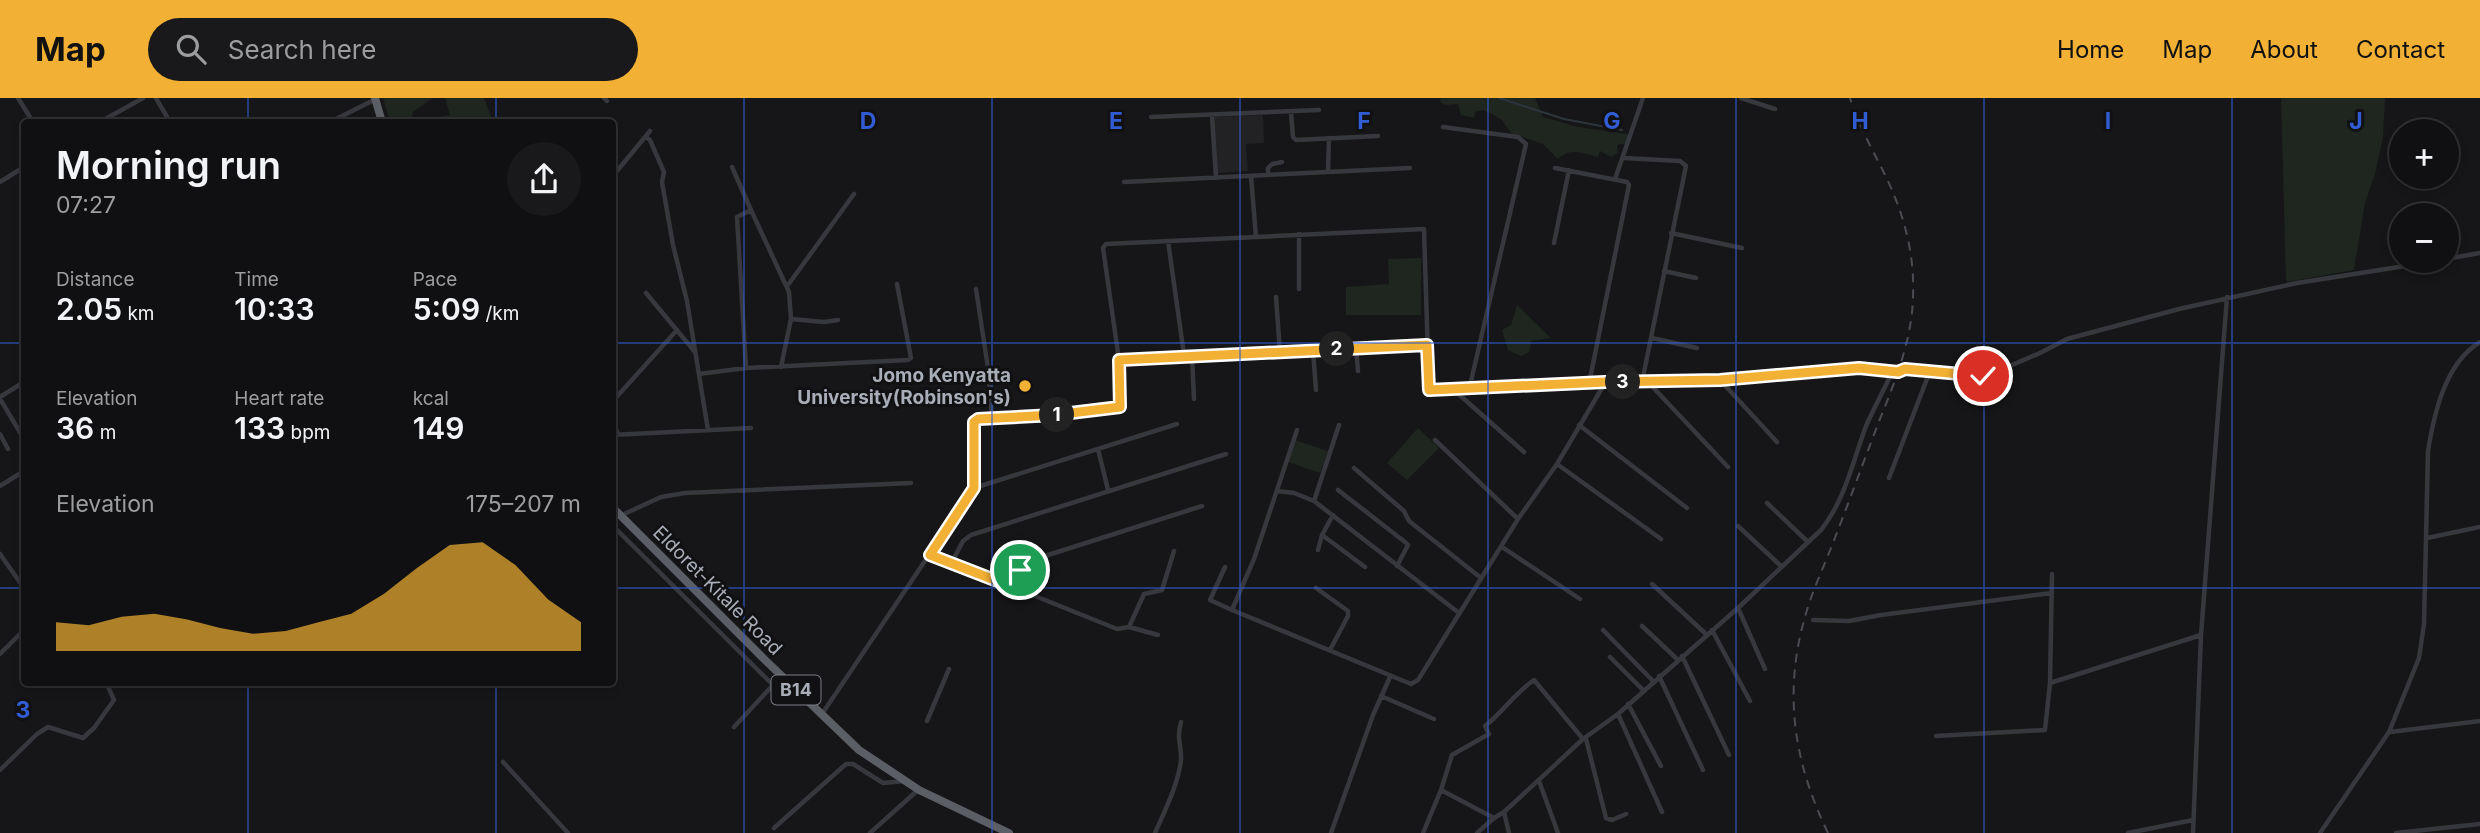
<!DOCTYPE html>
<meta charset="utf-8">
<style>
:root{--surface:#101012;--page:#19191b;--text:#f1f3f6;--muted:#9c9d9f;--line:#303032;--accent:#f2b134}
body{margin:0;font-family:Inter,sans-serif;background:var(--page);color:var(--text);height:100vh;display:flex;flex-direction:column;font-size:26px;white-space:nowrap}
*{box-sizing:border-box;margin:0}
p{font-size:23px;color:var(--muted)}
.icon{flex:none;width:38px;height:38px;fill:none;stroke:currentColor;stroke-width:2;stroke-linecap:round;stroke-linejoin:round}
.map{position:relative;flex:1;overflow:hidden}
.side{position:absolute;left:21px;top:21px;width:595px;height:567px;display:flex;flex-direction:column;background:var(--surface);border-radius:7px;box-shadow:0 4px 10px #0003,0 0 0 2px var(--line)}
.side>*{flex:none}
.fabs{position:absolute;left:2389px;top:21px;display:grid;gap:14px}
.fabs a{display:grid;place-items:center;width:70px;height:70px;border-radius:50%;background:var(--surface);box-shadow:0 4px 10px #0003,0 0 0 2px var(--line);font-size:35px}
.pin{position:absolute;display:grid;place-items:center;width:60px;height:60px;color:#fff;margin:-30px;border:4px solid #fff;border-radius:50%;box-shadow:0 2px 7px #0007}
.km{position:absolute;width:35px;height:35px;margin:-18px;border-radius:50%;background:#222;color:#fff;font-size:19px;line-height:35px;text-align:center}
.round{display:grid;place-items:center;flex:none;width:74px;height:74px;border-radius:37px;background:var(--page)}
.summary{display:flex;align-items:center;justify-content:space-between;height:119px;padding:0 35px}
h1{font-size:38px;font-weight:600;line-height:52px}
.metrics{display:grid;grid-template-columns:repeat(3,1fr);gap:10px;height:119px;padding:7px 35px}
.metrics div{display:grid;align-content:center}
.metrics b{font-size:30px;font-weight:600}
.metrics small{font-size:19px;font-weight:400}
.metrics p{font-size:19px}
.chart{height:196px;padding:14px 35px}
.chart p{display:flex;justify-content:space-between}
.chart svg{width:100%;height:126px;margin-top:7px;fill:var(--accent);opacity:.7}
header{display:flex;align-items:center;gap:42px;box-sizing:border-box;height:98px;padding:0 35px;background:var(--accent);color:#111}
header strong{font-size:33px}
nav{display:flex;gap:38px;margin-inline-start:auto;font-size:24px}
.search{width:490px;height:63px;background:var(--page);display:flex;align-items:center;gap:18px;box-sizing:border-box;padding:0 24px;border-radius:38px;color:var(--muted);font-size:26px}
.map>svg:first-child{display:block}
.built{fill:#222225}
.green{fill:#1e261f}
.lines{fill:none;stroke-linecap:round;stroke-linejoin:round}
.stream{stroke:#2c353c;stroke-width:2}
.minor{stroke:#37383d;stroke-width:4.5}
.trunk{stroke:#5b5e65;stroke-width:8}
.rail{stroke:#4a4c52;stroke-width:2;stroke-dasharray:9 7;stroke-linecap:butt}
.route-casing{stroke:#fff;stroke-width:14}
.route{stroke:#f2b134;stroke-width:9}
.grid{fill:none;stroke:#325cd3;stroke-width:2;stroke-opacity:0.55}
.poi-dot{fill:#f2b134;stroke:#111113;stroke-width:2.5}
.labels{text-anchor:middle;stroke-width:6;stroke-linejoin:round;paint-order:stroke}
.shield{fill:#111113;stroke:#7b7e86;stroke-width:2}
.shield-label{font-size:18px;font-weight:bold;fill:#a8adb8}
.poi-label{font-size:19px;font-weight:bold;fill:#a8adb8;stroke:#111113;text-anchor:end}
.street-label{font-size:19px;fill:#a8adb8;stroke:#111113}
.grid-label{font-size:23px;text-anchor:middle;font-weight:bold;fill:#325cd3;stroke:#111113;stroke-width:6;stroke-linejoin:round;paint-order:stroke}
</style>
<header>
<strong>Map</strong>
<div class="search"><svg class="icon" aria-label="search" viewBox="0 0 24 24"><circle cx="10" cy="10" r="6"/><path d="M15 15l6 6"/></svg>Search here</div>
<nav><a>Home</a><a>Map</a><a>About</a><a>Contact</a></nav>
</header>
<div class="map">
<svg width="2480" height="735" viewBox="0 0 2480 735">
<rect width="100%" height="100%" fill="#161618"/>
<path class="built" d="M1263 17 1264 45 1246 46 1248 73 1217 75 1214 19Z"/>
<path class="green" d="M383 0H433L413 14 411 24H390Z
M445 0H484L493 24H434L431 20 450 17Z
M1441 0H1535L1543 19 1578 29 1627 36 1628 38 1627 45 1617 47 1618 55 1611 59 1600 53 1598 59C1582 55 1571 49 1558 61L1543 46 1511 35 1502 22 1492 16 1483 12 1475 14 1474 20 1461 17 1458 6 1446 7 1440 4Z
M2281 0H2385L2383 38 2375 76 2365 105 2354 172 2286 184Z
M1421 160V217H1346V189L1389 186 1388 161Z
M1517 207 1551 240 1531 243 1529 254 1521 258 1508 252 1502 232 1511 227Z
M1418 330 1439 350 1407 382 1387 365Z
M1295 342 1328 353 1320 375 1288 364Z"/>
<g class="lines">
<path class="stream" d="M1499 0 1564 21 1622 32"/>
<path class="minor" d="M18 0 33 24
M156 0 170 24
M604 0 607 3
M1741 0 1775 11
M1291 14 1293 39 1296 42 1378 38
M1212 17 1216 80
M1151 19 1319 12
M100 24 143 0
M330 24 374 2
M1443 29 1518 39 1526 46 1469 292
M646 39 650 42 664 74 662 84 673 147 687 203 708 332
M1624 60 1680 63 1686 68 1642 284
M732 69 751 112 737 119 746 270
M1555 70 1627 84 1629 87 1589 286
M1328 73 1329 40
M1268 77V70L1272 66 1282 64
M1251 78 1256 139
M612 79 650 33
M1615 81 1643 0
M0 84 24 69
M1124 84 1410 70
M751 112 789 194 791 221 781 269
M1671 135 1742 150
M1299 136V191
M1168 143 1184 257
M1554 145 1569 72
M2446 161 2480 155
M1664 173 1696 180
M788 187 854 96
M976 191 988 270 992 320
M646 195 695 254
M1276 199 1280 254
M791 221 824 224 838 222
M1652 240 1697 250
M1356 250 1358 273
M1313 252 1316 292
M1192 257 1194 301
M1119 262 1428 247
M699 276 746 270 908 262 911 260 897 186
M1720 282 1777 344
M1648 284 1728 369
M1455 293 1524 354
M0 299 24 284
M0 301 24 341
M612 304 677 232
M612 322 618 336
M1579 327 1687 410
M1297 332 1254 461 1232 512 1411 586 1418 582 1518 421 1557 366 1605 285
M0 336 8 351
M612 337 751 330
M1435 342 1518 421
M1098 351 1108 392
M1557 366 1661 441
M1354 370 1404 413 1409 423 1481 480
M1889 380 1930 273
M0 388 24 373
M974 390 1177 326
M1338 392 1405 444 1408 447 1397 468
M1277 393 1294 395 1314 403 1459 515
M1314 403 1339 327
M1767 405 1808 444
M622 417 661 399 685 395 911 385
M1333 417 1322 437 1365 469
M612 427 773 587 734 629
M1738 428 1781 468
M2427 440 2480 429
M1502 449 1580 501
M1318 452 1322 437
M0 456 24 490
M930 457 1005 486 1007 481 1045 458 1202 408
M952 464 963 443 971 437 1226 356
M1225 469 1210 502 1232 512
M1005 486 1117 531 1129 529 1158 537
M1652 486 1707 537
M1316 490 1348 513V518L1330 552
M1738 510 1765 571
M1813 522 1849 523 1881 517 2052 495
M1642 528 1677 561
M1129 529 1144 496 1162 492 1174 453
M1603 532 1653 583
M1712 532 1750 603
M0 556 24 532
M1682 558 1729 657
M1610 559 1643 592
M1659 578 1703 672
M2050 585 2201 537
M1381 598 1434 621
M1628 606 1661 668
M822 616 974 390V324L978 321 1054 317 1120 309 1119 262 1103 150 1106 146 1424 131 1429 292 1605 284 1720 282 1859 270 1898 274 1905 271 1983 278 1991 276 2040 255 2067 241 2179 211 2297 185 2437 163
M1618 616 1662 714
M927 623 949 571
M2390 634 2480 623
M1936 638 2045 632 2050 585 2052 476
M1586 641 1606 720 1612 722 1626 716
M503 664 568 735
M0 672 37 636 48 629 83 640 94 630 114 602 106 584
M1539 683 1558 735
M1441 692 1494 720 1504 714
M774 730 846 666H853L883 685 905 683
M870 735 918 692
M1155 735C1165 712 1178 687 1181 662 1182 648 1176 642 1181 624
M1331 735 1373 617 1390 579
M1423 735 1441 692 1452 657 1489 636 1485 628C1503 614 1515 595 1534 582L1583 641
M1477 735 1494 720
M1509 735 1504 714 1583 641 1618 616 1738 510 1821 432C1845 402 1853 363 1866 328 1874 310 1884 292 1892 274
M2128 735 2193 722
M2193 735 2201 537 2227 199
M2320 735 2389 634 2419 560 2424 526 2428 353C2434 316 2445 265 2480 244
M2396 735 2480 726"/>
<path class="trunk" d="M375 0 382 24
M612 409 764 561 859 652 919 692 1009 735"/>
<path class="rail" d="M1828 735C1794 665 1783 595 1805 519 1811 496 1822 473 1831 450 1847 409 1862 368 1878 326 1894 286 1912 243 1913 199 1915 152 1902 109 1880 67 1869 45 1857 24 1850 0"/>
</g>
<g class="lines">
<g class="route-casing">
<path id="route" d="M1020 472 1007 481 1005 486 930 457 974 390V324L978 321 1054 317 1120 309 1119 262 1427 247 1429 292 1605 284 1720 282 1859 270 1898 274 1905 271 1983 278"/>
</g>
<use href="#route" class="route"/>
</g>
<path class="grid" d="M248 0V24M496 0V24M744 0V735M992 0V735M1240 0V735M1488 0V735M1736 0V735M1984 0V735M2232 0V735M0 245H24M612 245H2480M0 490H24M612 490H2480M248 584V735M496 584V735"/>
<circle class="poi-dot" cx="1025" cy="288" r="7"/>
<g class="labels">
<rect class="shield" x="771.5" y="577.5" width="49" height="29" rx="5"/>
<g class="shield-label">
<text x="796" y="598">B14</text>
</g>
<g class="poi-label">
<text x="1011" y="284">Jomo Kenyatta<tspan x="1011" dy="22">University(Robinson's)</tspan></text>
</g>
<g class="street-label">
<text transform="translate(718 492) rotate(45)" y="7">Eldoret-Kitale Road</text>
</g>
</g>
<g class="grid-label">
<text x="868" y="31">D</text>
<text x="1116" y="31">E</text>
<text x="1364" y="31">F</text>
<text x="1612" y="31">G</text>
<text x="1860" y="31">H</text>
<text x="2108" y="31">I</text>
<text x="2356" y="31">J</text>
<text x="23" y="620">3</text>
</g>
</svg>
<div class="fabs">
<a>+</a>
<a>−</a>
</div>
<div class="pin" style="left:1020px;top:472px;background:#1e9e55"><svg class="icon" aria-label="arrive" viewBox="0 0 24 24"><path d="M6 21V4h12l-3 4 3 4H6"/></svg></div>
<div class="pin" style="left:1983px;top:278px;background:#d93025"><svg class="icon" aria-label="check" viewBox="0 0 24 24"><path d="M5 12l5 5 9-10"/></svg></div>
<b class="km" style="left:1057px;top:317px">1</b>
<b class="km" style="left:1337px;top:251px">2</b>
<b class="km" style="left:1623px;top:284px">3</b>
<section class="side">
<div class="summary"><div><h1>Morning run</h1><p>07:27</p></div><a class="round"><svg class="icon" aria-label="share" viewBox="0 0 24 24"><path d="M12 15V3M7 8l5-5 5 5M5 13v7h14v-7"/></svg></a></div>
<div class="metrics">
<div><p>Distance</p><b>2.05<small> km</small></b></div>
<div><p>Time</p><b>10:33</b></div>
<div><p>Pace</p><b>5:09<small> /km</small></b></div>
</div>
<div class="metrics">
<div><p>Elevation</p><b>36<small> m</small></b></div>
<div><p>Heart rate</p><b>133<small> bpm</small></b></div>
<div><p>kcal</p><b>149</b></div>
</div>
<div class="chart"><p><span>Elevation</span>175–207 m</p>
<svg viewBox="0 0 160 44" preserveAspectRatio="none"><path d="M0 44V34L10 35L20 32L30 31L40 33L50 36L60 38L70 37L80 34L90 31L100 24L110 15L120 7L130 6L140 14L150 26L160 34V44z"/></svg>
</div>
</section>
</div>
